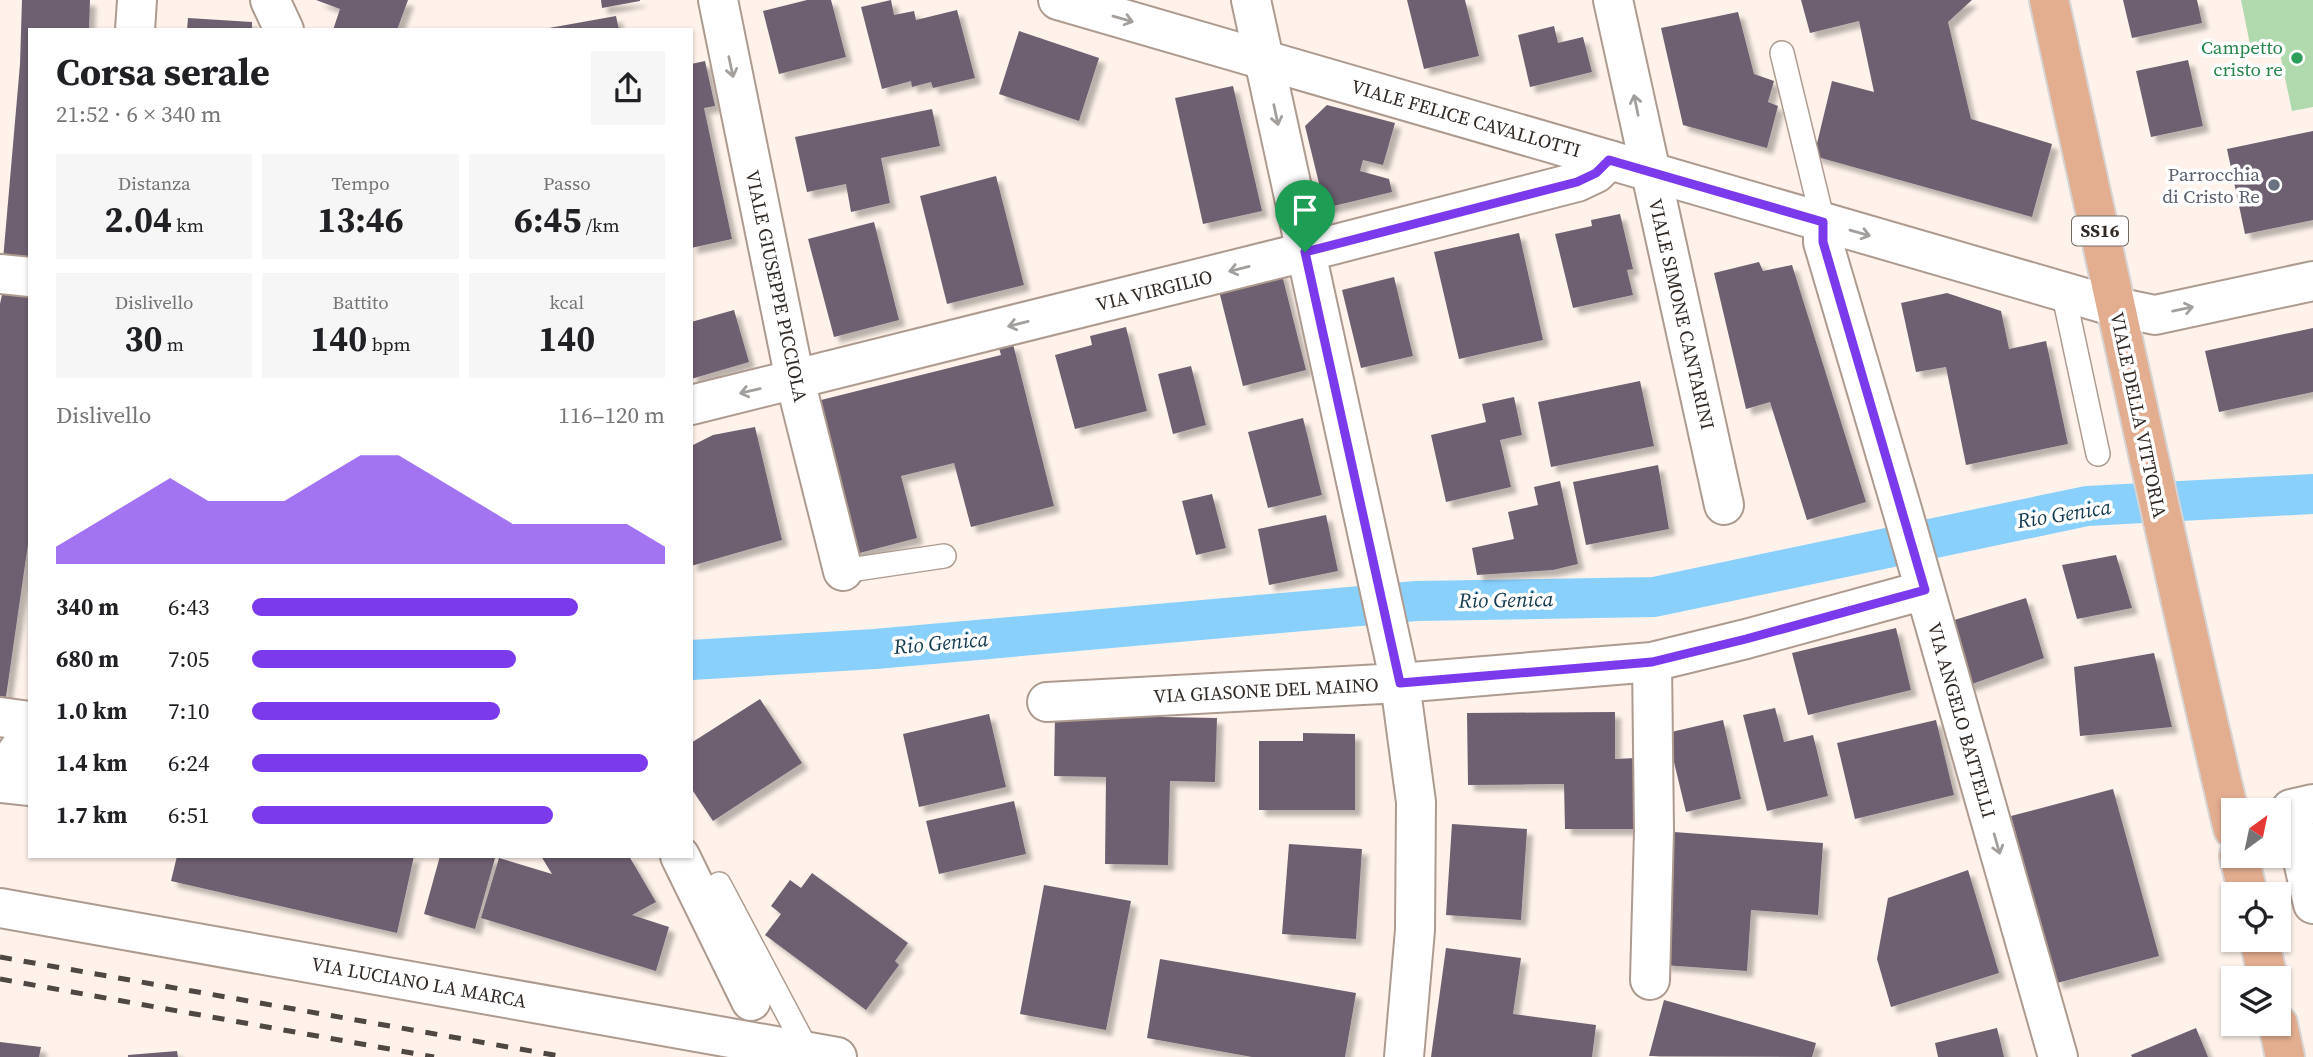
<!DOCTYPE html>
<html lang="it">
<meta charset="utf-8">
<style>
:root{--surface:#fff;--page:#f6f6f6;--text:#202124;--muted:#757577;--accent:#7c3aed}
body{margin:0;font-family:"Source Serif 4",serif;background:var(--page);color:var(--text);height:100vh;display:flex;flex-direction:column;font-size:26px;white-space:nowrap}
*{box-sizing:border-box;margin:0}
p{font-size:23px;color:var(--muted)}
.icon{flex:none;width:38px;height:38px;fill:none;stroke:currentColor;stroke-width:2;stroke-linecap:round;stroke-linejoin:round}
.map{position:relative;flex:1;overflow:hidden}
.drawer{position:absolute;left:28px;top:28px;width:665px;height:830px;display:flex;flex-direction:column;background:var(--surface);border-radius:0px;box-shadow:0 2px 5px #0004}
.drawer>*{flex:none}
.needle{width:46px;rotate:33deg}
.tools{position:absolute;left:2221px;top:798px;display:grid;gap:14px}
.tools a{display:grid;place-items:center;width:70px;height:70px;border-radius:0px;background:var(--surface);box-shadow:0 2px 5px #0004;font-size:35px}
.pin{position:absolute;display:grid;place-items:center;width:60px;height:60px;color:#fff;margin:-72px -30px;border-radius:50% 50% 50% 0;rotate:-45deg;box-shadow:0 0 7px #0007}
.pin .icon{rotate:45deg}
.round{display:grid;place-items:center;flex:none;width:74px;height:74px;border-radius:0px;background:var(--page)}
.overview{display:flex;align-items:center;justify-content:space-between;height:119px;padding:0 28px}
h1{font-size:38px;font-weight:700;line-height:52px}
.metrics{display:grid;grid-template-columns:repeat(3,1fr);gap:10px;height:119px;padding:7px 28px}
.metrics div{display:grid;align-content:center;border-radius:0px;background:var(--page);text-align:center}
.metrics b{font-size:35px;font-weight:700}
.metrics small{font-size:19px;font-weight:400}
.metrics p{font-size:19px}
.chart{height:196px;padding:14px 28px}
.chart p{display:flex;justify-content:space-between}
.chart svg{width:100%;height:126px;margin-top:7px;fill:var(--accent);opacity:.7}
ul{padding:0 28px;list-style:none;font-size:23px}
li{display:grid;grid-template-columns:112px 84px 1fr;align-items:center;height:52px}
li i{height:18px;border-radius:9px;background:var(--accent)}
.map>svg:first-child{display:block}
.green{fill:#b0daae}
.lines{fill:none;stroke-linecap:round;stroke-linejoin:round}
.canal{stroke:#89d0fd;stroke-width:40}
.building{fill:#6e6171;filter:url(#shadow)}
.service-casing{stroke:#ae9b8f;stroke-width:26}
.minor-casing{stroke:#ae9b8f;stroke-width:42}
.tertiary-casing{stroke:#ae9b8f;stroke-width:42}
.primary-casing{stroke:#d6d4d3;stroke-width:42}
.service{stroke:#fff;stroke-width:23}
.minor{stroke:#fff;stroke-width:38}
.tertiary{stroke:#fff;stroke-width:38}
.primary{stroke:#e3ad8f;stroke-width:38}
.rail{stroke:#4f4741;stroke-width:5;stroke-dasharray:12 12;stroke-linecap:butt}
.oneway{stroke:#a39f9d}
.route-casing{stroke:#fff;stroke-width:14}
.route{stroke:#7c3aed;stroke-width:9}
.leisure-dot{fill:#2e9e5b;stroke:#fff;stroke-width:2.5}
.worship-dot{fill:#6b7280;stroke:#fff;stroke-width:2.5}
.labels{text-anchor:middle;stroke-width:7;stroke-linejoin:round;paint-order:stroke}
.shield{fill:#fff;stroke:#706a66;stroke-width:2}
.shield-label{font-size:18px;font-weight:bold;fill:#322a25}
.leisure-label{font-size:19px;fill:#27864d;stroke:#fff;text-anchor:end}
.street-label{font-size:19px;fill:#322a25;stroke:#fff}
.worship-label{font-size:19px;fill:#5b616d;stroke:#fff;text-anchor:end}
.water-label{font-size:21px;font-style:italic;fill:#123a51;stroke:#fff}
</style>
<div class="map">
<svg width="2313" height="1057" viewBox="0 0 2313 1057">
<defs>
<filter id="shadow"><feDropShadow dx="6" dy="6" stdDeviation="2" flood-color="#0004"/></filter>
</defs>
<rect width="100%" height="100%" fill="#fef2ea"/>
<path class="green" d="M2241 0H2313V107L2292 111 2279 49 2252 54Z"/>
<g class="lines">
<path class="canal" d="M691 660 875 649 1416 601 1654 597 2087 506 2313 494"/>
</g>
<path class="building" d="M22 0H90L89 30H30V262L3 260 20 64Z
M316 0H408L397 30H333L340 9Z
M601 0H640V1L602 8Z
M807 0H831L846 57 779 74 763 11Z
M891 0 894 15 914 11 916 20 957 10 975 78 933 88 931 82 912 87 911 81 882 89 861 7Z
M1407 0H1465L1479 56 1424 69Z
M1801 0H1972L1948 22 1971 119 2052 144 2032 217 1814 156 1832 81 1874 92 1859 21 1810 33Z
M2123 0H2197L2202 23 2132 38Z
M1738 12 1754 74 1774 81 1768 102 1778 106 1767 148 1683 125 1661 28Z
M616 16 619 30H549V28Z
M188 18 252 22V30H187Z
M1554 26 1558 43 1583 37 1592 72 1530 87 1518 35Z
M1019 31 1099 58 1079 121 999 94Z
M2188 60 2203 126 2151 137 2136 71Z
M705 61 715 106 704 108 732 239 691 248V64Z
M1233 86 1262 211 1203 224 1175 98Z
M1327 105 1395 123 1383 165 1363 160 1360 171 1389 179 1392 192 1325 208 1305 126Z
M932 109 940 146 881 158 890 203 851 212 846 184 807 192 795 137Z
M2313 131V220L2245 234 2227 149Z
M996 176 1024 285 947 304 920 196Z
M1620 214 1633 269 1627 270 1633 295 1573 308 1555 234 1592 226 1591 220Z
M874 222 899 320 834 337 808 239Z
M1519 233 1543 340 1459 359 1434 252Z
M1759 262 1763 271 1792 265 1866 502 1807 520 1770 402 1746 409 1714 273Z
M1281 271 1306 370 1243 386 1218 287Z
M1394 277 1413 356 1361 368 1342 290Z
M5 280 30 283V530L6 697 0 696V304Z
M1947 293 2001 311 2009 349 2046 341 2068 444 1966 465 1946 367 1916 372 1901 303Z
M734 310 749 362 691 379V322Z
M1126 327 1147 411 1075 429 1055 355 1092 345 1090 336Z
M2313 328V392L2219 412 2205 351Z
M1013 344 1054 506 971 527 954 463 901 476 917 538 848 556 809 403 1001 355 999 348Z
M1191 366 1206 425 1173 434 1158 374Z
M1640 381 1654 446 1551 467 1538 402Z
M1514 397 1522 435 1500 440 1511 487 1446 502 1431 435 1486 422 1482 404Z
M1303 418 1322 495 1268 508 1248 432Z
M755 427 782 540 691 566V446L713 435Z
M1658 465 1669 529 1586 545 1573 482Z
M1560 481 1578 564 1553 570 1477 575 1472 548 1514 539 1508 512 1538 505 1534 487Z
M1212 494 1226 548 1196 555 1182 501Z
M1326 515 1338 571 1269 585 1258 529Z
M2116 555 2132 608 2077 619 2062 565Z
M2026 598 2044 658 1961 688 1951 621Z
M1896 628 1911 690 1808 715 1792 653Z
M2154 653 2172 727 2080 736 2074 667Z
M760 699 802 763 713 821 691 788V743Z
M1775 708 1784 742 1813 735 1828 796 1767 811 1743 715Z
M1615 712V759L1636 758 1637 829H1565L1564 784 1468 785 1467 713Z
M989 714 1006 787 919 807 903 734Z
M1055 715 1217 718 1215 782 1170 781 1168 865 1105 864 1106 777 1054 776Z
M1723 720 1741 799 1686 812 1667 733Z
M1936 720 1954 795 1855 819 1837 743Z
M1303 733 1355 734V810H1259V741H1303Z
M2113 789 2159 956 2057 983 2011 816Z
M1014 801 1026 854 939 874 926 821Z
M1452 824 1527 829 1521 920 1446 915Z
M1674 832 1823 843 1818 915 1751 910 1747 971 1664 965Z
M1289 844 1362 849 1356 939 1282 934Z
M177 856H414L397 933 171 881Z
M440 856H485L495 858 475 929 424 914Z
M541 856H629L656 902 632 915 669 927 656 971 481 918 499 858 552 874Z
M1968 870 1999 973 1891 1007 1877 959 1888 898Z
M812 873 908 943 895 961 899 965 866 1010 765 935 781 914 771 906 790 880 801 888Z
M1044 885 1131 901 1106 1030 1020 1014Z
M1446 948 1521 958 1513 1014 1596 1025 1592 1057H1431Z
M1160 959 1356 993 1345 1057H1252L1147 1038Z
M1664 1000 1816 1043 1812 1057 1649 1056Z
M1997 1028 2004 1057H1938L1935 1043Z
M2196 1028 2208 1057H2132L2131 1055Z
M0 1042 41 1047 39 1057H0Z
M177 1051 178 1057H128V1055Z"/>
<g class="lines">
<g class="service-casing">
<path id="service" d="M1782 53 1823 222
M2063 291 2098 454
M843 571 944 556
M719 884 808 1052"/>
</g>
<g class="minor-casing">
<path id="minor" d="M718 0 795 380 843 571
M1251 0 1400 683 1416 802 1415 930 1404 1057
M1613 0 1724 505
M1823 222V242L1903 513 2058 1057
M0 274 30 277
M2116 307 2155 315 2313 281
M691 405 1305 252 1577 182 1596 173 1609 160
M1047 702 1400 683 1652 662 1746 639 1925 590
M0 717 30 721
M0 783 30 786
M2313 804 2291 809 2313 904
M0 908 837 1057
M1650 980 1654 831 1652 662"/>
</g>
<g class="tertiary-casing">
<path id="tertiary" d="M270 0 284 30
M1058 0 2116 307
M135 30 137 0
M0 776 30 734
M680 856 751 1001"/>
</g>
<g class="primary-casing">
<path id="primary" d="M2049 0C2110 277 2168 554 2233 829
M2239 856 2248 894
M2259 940 2268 978
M2278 1024 2285 1057"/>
</g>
<use href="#service" class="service"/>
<use href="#minor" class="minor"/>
<use href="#tertiary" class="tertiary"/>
<use href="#primary" class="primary"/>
<path class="rail" d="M0 957 565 1057
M0 979 434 1057"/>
</g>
<defs><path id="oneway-shaft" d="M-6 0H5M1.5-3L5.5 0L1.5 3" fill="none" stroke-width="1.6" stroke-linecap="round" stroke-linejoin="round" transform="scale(1.75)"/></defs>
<g class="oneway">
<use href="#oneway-shaft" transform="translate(1123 19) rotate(16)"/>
<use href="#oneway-shaft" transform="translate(731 67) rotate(78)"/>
<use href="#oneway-shaft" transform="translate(1636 105) rotate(-102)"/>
<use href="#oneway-shaft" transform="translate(1276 115) rotate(78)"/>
<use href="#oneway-shaft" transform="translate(1860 233) rotate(16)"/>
<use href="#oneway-shaft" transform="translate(1239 269) rotate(166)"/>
<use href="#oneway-shaft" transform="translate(2183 309) rotate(-12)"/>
<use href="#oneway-shaft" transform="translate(1018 324) rotate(166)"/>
<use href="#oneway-shaft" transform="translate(750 391) rotate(167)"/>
<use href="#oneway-shaft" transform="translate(1997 844) rotate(74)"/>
</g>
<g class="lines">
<g class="route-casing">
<path id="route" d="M1609 160 1823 222V242L1925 590 1746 639 1652 662 1400 683 1305 252 1577 182 1596 173Z"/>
</g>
<use href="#route" class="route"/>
</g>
<circle class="leisure-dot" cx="2297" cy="58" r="7"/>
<circle class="worship-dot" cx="2274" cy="185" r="7"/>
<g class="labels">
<rect class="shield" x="2072" y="216.5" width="56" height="29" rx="5"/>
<g class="shield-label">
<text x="2100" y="237">SS16</text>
</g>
<g class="leisure-label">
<text x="2283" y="54">Campetto<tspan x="2283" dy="22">cristo re</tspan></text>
</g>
<g class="street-label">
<text transform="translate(1466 118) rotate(16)" y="7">VIALE FELICE CAVALLOTTI</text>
<text transform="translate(777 286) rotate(78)" y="7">VIALE GIUSEPPE PICCIOLA</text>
<text transform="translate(1154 290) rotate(-14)" y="7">VIA VIRGILIO</text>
<text transform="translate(1682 314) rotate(77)" y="7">VIALE SIMONE CANTARINI</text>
<text transform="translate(2139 415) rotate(78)" y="7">VIALE DELLA VITTORIA</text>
<text transform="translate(1266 690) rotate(-3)" y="7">VIA GIASONE DEL MAINO</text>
<text transform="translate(1962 720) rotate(74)" y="7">VIA ANGELO BATTELLI</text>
<text transform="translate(419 982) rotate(10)" y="7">VIA LUCIANO LA MARCA</text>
</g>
<g class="worship-label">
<text x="2260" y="181">Parrocchia<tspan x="2260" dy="22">di Cristo Re</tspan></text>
</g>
<g class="water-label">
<text transform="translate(2064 514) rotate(-9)" y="7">Rio Genica</text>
<text transform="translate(1506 600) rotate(-1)" y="7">Rio Genica</text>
<text transform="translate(941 643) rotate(-5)" y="7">Rio Genica</text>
</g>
</g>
</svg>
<div class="tools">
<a><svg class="needle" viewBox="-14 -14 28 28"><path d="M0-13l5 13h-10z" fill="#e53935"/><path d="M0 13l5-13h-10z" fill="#757577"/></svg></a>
<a><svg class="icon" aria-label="locate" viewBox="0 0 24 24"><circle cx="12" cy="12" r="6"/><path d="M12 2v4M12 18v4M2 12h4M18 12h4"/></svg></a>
<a><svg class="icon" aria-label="layers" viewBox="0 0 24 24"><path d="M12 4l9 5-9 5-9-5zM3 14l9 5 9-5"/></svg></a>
</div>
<div class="pin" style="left:1305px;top:252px;background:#1e9e55"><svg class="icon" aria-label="arrive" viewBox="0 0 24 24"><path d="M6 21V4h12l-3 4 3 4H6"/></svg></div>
<section class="drawer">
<div class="overview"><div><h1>Corsa serale</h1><p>21:52 · 6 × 340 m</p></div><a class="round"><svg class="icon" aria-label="share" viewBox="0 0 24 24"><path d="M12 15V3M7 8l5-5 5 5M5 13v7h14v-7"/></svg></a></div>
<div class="metrics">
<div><p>Distanza</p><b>2.04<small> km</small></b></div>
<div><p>Tempo</p><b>13:46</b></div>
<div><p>Passo</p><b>6:45<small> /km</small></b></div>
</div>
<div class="metrics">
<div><p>Dislivello</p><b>30<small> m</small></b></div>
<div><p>Battito</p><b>140<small> bpm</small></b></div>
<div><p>kcal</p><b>140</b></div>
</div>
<div class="chart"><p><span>Dislivello</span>116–120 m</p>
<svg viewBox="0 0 160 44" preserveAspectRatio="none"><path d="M0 44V38L10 30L20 22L30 14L40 22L50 22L60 22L70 14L80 6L90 6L100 14L110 22L120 30L130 30L140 30L150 30L160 38V44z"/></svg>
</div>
<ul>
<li><b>340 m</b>6:43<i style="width:79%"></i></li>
<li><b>680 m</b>7:05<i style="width:64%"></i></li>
<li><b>1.0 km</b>7:10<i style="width:60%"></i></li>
<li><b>1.4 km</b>6:24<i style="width:96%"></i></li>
<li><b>1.7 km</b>6:51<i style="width:73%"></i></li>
</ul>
</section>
</div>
